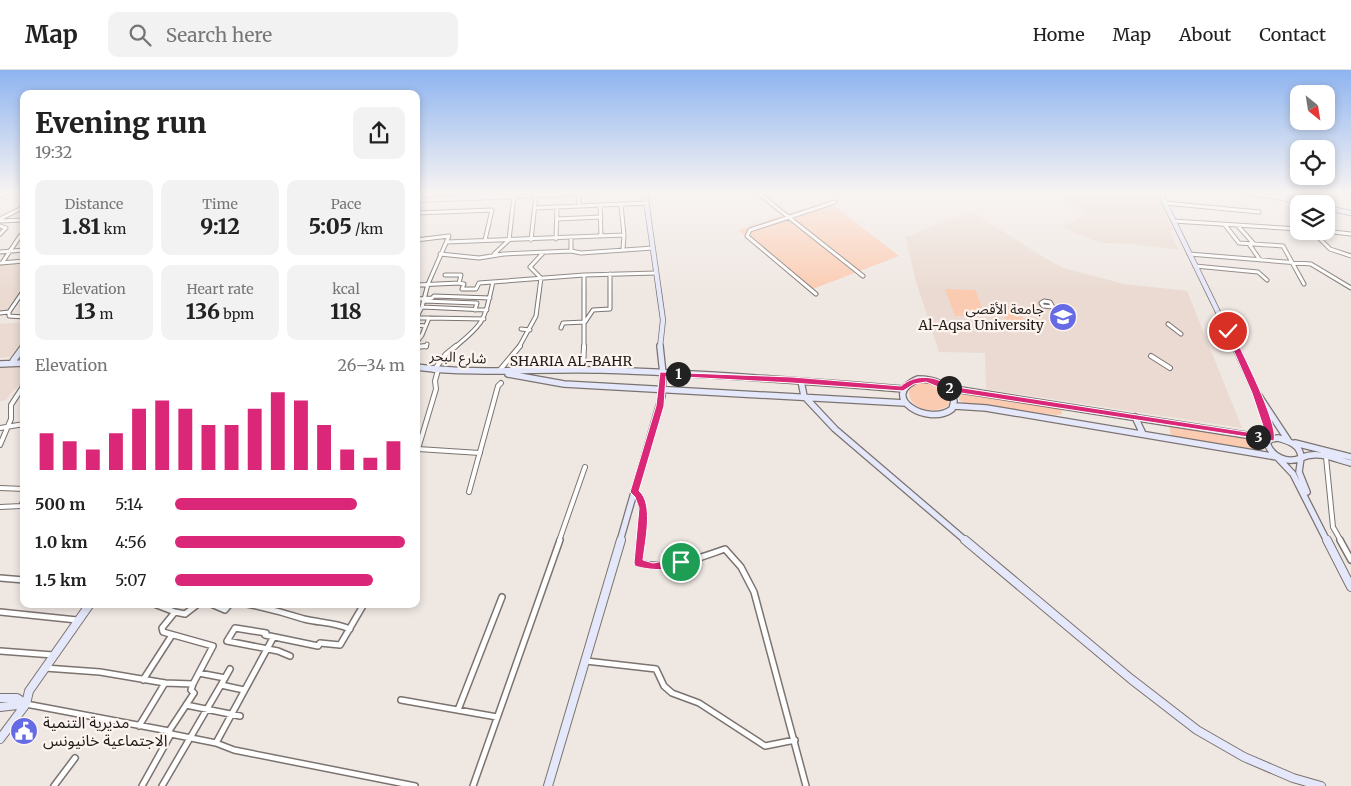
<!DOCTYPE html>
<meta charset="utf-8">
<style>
:root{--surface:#fff;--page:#f2f2f2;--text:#222;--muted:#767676;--line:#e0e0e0;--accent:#db2777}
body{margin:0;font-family:Merriweather,"Noto Sans Arabic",serif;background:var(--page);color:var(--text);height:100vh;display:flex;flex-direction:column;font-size:19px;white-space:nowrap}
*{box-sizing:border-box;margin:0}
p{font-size:16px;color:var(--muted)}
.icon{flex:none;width:28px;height:28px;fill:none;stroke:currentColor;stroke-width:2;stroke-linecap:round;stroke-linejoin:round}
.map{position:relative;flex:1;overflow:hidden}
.sheet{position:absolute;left:20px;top:20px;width:400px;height:518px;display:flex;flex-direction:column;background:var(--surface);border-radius:10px;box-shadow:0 2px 8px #0003}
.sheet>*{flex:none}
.needle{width:32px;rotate:150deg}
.fabs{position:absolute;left:1290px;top:15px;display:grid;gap:10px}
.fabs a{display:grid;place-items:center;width:45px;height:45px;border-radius:10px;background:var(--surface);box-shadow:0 2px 8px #0003;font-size:25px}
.pin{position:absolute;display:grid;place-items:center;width:42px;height:42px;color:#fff;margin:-21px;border:2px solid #fff;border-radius:50%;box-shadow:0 1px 5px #0007}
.km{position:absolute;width:25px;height:25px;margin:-12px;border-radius:50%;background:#222;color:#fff;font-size:14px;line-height:25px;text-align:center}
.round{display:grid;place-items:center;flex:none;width:52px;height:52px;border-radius:10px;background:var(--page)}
.headline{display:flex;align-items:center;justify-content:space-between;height:85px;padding:0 15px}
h1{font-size:28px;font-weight:800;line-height:38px}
.stats{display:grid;grid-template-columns:repeat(3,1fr);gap:8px;height:85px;padding:5px 15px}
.stats div{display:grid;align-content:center;border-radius:10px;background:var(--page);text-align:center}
.stats b{font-size:21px;font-weight:800}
.stats small{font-size:14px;font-weight:400}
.stats p{font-size:14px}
.chart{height:140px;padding:10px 15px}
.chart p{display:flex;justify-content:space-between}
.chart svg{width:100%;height:90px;margin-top:5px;stroke:var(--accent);stroke-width:6}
ul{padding:0 15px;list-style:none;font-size:16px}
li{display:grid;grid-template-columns:80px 60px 1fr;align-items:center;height:38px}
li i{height:12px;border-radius:6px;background:var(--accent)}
header{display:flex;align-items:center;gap:30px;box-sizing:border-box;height:70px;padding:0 25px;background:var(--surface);border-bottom:1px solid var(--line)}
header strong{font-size:24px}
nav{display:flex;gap:28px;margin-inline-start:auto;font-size:18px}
.search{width:350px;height:45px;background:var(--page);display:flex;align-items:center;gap:12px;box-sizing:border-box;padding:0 18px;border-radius:10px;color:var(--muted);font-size:19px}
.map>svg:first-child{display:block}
.built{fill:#eadad1}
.green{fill:#fbcbb1}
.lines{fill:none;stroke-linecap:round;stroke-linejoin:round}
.street-far2-casing{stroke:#7b736f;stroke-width:5}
.street-far1-casing{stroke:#7b736f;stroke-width:6}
.street-casing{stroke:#7b736f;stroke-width:8}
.secondary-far2-casing{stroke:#7b736f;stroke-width:6}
.secondary-far1-casing{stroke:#7b736f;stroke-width:8}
.secondary-casing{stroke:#7b736f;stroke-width:10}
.street-far2{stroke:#fff;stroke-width:3}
.street-far1{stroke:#fff;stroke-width:4}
.street{stroke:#fff;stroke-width:5}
.secondary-far2{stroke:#e5e8fb;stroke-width:4.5}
.secondary-far1{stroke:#e5e8fb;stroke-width:5.5}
.secondary{stroke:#e5e8fb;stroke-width:8}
.route{fill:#db2777;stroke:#fff}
.labels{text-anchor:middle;stroke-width:4.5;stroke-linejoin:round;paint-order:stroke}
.poi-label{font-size:14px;fill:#1f1c1a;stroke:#fdf4ef;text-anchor:end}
.street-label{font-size:14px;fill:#1f1c1a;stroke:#fdf4ef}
.near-poi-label{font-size:16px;fill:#1f1c1a;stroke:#fdf4ef;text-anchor:start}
</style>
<header>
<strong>Map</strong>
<div class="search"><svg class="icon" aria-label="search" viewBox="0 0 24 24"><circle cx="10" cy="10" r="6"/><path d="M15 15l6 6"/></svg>Search here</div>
<nav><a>Home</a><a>Map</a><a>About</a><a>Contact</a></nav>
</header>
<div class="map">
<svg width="1351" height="716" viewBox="0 0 1351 716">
<rect width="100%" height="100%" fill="#efe7e2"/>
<path class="built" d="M1080 123H1157L1173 160 1169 161 1179 180 1133 174 1100 173 1061 157 1088 144 1064 130Z
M972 142 1050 191 1063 198 1124 214 1187 221 1242 358 986 319 985 283 939 282 916 211 905 167Z
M24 192V219L7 242H0V194Z
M24 252V270L10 287 0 288V254Z
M24 294V313L14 319 6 330 0 331V295Z"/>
<path class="green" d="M828 131 899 186 810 220 738 160Z
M945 219 975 220 986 246H955Z
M1002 238 1019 239 1026 259 1008 258Z
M923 312C935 313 947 317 950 329L948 336C934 345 907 339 909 320L914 315Z
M967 323 1056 336 1062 341V344L1057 345 966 334 959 330V326Z
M1169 354 1255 368 1262 376 1258 380 1171 366Z"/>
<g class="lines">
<g class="street-far2-casing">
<path id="street-far2" d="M16 123 24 125
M579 123V136
M758 123 863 206
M0 126 5 123
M420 129 422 123
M1293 130 1299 144
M1165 133 1259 142
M600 135 601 166
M621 135 624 165 623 179
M535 138 647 133
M416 143 492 140 485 170
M0 149 24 137
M557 149 601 147
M0 151 24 150
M1173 151 1299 159
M1225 155 1239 173 1283 176 1304 214
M0 156 6 158 0 164
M1238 156 1254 174
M1312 161 1330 179 1351 186
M1324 161 1351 164
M571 167V181
M556 169 557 137
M416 170 449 166 428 214 422 237 416 248
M531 170 536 125
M447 172 624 165
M1249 174 1260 190
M0 182 24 180
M440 184 479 188 504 184 571 181 581 183 653 178
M497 184H494L509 170 514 126
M1189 184 1311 194 1351 218
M1 193 24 191
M2 193 20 166
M1195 196 1258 202 1267 210
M445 205H461L459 213
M416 215 459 213 464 214 462 219H476L479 213 584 205 656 203
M816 224 747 166 750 160 835 132
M416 229 432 228 434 226 490 228
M424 231 477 233 475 240
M1044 231 1050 232 1053 237 1043 236 1041 233Z
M422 237 487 240
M9 242 24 220
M9 242V246L24 247
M0 243 9 242
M429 248 484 249
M1168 254 1181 264
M416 255 425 256
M561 258 563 253 585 252 593 240 610 239V204
M521 259 530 260
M416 273 422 265 429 248H417
M426 277 427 274
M455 277C486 252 484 250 493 212
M519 277 536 246 541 208 530 197 543 183
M584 277V205"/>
</g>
<g class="street-far1-casing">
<path id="street-far1" d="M416 277 426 276
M1151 286 1170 298
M434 300 446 284 456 276
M438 300 435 311 436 319 418 379 480 383
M583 300 584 276
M499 301 520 276
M0 358 24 354
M0 375 11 349V335L24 315
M1326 387 1333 457 1341 471
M0 418 24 419
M469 422 498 316 501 313
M634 422C646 436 643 454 640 471
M0 437 21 436 24 429
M559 471 585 397"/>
</g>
<g class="street-casing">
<path id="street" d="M640 470 638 493C668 501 696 489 725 479L741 497 754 522 806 716
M1340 470 1351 490
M0 508 24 510
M154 534 175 542 162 558 163 562 213 576 193 614 191 620 194 623 169 661
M211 534 225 540 230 534
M247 534C266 538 285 543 304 549 320 553 334 552 350 559
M0 542 77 550
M175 542 185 544 198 534
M0 581 53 585
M290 586 278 581 227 571 235 558 266 563 265 565 318 576 320 573 340 575 364 534
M586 591 656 599 664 616 672 623 699 633 765 676 795 670
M45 598 100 602 165 613 193 614
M230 599 221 615 244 620
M199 603 225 608
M143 610 172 565
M401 630 497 647
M26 634 169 661 171 664 216 673 234 680 415 716
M186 635 240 646
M458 640 502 527
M139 656 165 613
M216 673 273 568
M54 716 75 688
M142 716 171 664
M162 716 221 615
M473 716 560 470"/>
</g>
<g class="secondary-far2-casing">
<path id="secondary-far2" d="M645 123 663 250 660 277
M1160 123 1235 277
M1249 123 1284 128 1307 134
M416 130 591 123
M1326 138 1351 143"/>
</g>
<g class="secondary-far1-casing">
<path id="secondary-far1" d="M13 291 24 276
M0 294 24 293
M416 297C478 305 539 298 601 300 702 303 803 311 903 319
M508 304 564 314 905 333
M918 309C933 309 950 314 954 331L952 339C929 357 877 327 918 309Z
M801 311 804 326 835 359 966 471
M948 318 1271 369C1265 336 1248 306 1235 276
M1259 326 1288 370
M955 336 986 338 1277 387 1293 404 1327 471
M1135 347 1143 364
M1278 368C1289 371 1301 375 1301 388 1287 394 1272 387 1267 373L1271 369Z
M1295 373 1351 387
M1307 422 1299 402 1301 388C1317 380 1335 389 1351 393
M620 471 662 326 663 304 660 276"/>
</g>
<g class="secondary-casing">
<path id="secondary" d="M965 470 1131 609 1197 660 1244 687 1293 708 1321 716
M1327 470 1351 517
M0 628H17L26 634
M0 637 26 634
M0 669 26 634 29 621 90 534
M548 716 621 470"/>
</g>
<use href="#street-far2" class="street-far2"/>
<use href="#street-far1" class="street-far1"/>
<use href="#street" class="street"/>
<use href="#secondary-far2" class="secondary-far2"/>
<use href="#secondary-far1" class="secondary-far1"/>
<use href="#secondary" class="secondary"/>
</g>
<linearGradient id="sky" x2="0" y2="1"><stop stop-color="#8eb4f0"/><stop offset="0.55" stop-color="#f8f4f2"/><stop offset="1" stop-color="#f8f4f2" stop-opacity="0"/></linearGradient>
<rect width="1351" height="223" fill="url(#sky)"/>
<path class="route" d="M1228 259 1232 261C1241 281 1279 353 1274 371L948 321 926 312 914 314 903 321 792 313 666 306 664 336 639 421C654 433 645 472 643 490L653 493 681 488 685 492C678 503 647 500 635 496L634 493 639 438 635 427 630 422 656 336 660 302 792 307 901 316C915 304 934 305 950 316L1266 365 1252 323 1225 261Z"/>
<defs>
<g id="university-disc" transform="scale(1.4375)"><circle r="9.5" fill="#656be4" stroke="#fdf4ef"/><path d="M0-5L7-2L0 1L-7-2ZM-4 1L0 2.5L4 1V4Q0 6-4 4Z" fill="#fff"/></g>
<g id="civic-disc" transform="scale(1.4375)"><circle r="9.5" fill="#656be4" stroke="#fdf4ef"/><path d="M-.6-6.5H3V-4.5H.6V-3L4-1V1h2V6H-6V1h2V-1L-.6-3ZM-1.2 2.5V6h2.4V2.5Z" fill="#fff"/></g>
</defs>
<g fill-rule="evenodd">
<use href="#university-disc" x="1063" y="247"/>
<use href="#civic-disc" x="24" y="661"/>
</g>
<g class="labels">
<g class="poi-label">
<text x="1044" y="244">جامعة الأقصى<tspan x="1044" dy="16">Al-Aqsa University</tspan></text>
</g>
<g class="street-label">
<text transform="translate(458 287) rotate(3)" y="5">شارع البحر</text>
<text x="571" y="296">SHARIA AL-BAHR</text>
</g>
<g class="near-poi-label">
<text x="43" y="658">مديرية التنمية<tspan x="43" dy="18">الاجتماعية خانيونس</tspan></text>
</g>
</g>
</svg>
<div class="fabs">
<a><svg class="needle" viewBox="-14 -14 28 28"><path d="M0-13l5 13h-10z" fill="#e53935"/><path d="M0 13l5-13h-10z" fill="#767676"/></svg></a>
<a><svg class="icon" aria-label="locate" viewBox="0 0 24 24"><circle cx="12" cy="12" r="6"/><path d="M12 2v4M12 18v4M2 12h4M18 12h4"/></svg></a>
<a><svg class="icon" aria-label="layers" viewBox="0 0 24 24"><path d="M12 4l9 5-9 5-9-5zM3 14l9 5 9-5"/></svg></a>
</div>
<div class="pin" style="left:681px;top:492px;background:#1e9e55"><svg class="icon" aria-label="arrive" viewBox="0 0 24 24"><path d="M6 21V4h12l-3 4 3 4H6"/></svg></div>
<div class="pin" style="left:1228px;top:261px;background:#d93025"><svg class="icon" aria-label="check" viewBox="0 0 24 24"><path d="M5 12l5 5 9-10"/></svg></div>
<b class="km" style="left:678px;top:304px">1</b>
<b class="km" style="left:949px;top:318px">2</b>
<b class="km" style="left:1258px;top:367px">3</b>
<section class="sheet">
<div class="headline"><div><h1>Evening run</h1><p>19:32</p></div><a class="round"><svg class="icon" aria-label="share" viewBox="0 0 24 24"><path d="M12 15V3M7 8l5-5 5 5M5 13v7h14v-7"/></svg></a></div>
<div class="stats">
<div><p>Distance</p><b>1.81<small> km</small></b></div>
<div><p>Time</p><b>9:12</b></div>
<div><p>Pace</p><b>5:05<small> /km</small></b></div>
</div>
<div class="stats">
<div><p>Elevation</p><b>13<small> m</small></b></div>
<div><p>Heart rate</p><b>136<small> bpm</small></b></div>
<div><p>kcal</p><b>118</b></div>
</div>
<div class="chart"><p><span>Elevation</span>26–34 m</p>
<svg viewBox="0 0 160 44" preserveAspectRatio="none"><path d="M5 44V26M15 44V30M25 44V34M35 44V26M45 44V14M55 44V10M65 44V14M75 44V22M85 44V22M95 44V14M105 44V6M115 44V10M125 44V22M135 44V34M145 44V38M155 44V30"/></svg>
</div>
<ul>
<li><b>500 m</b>5:14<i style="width:79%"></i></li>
<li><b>1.0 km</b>4:56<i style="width:100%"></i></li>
<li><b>1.5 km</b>5:07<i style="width:86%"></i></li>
</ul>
</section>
</div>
